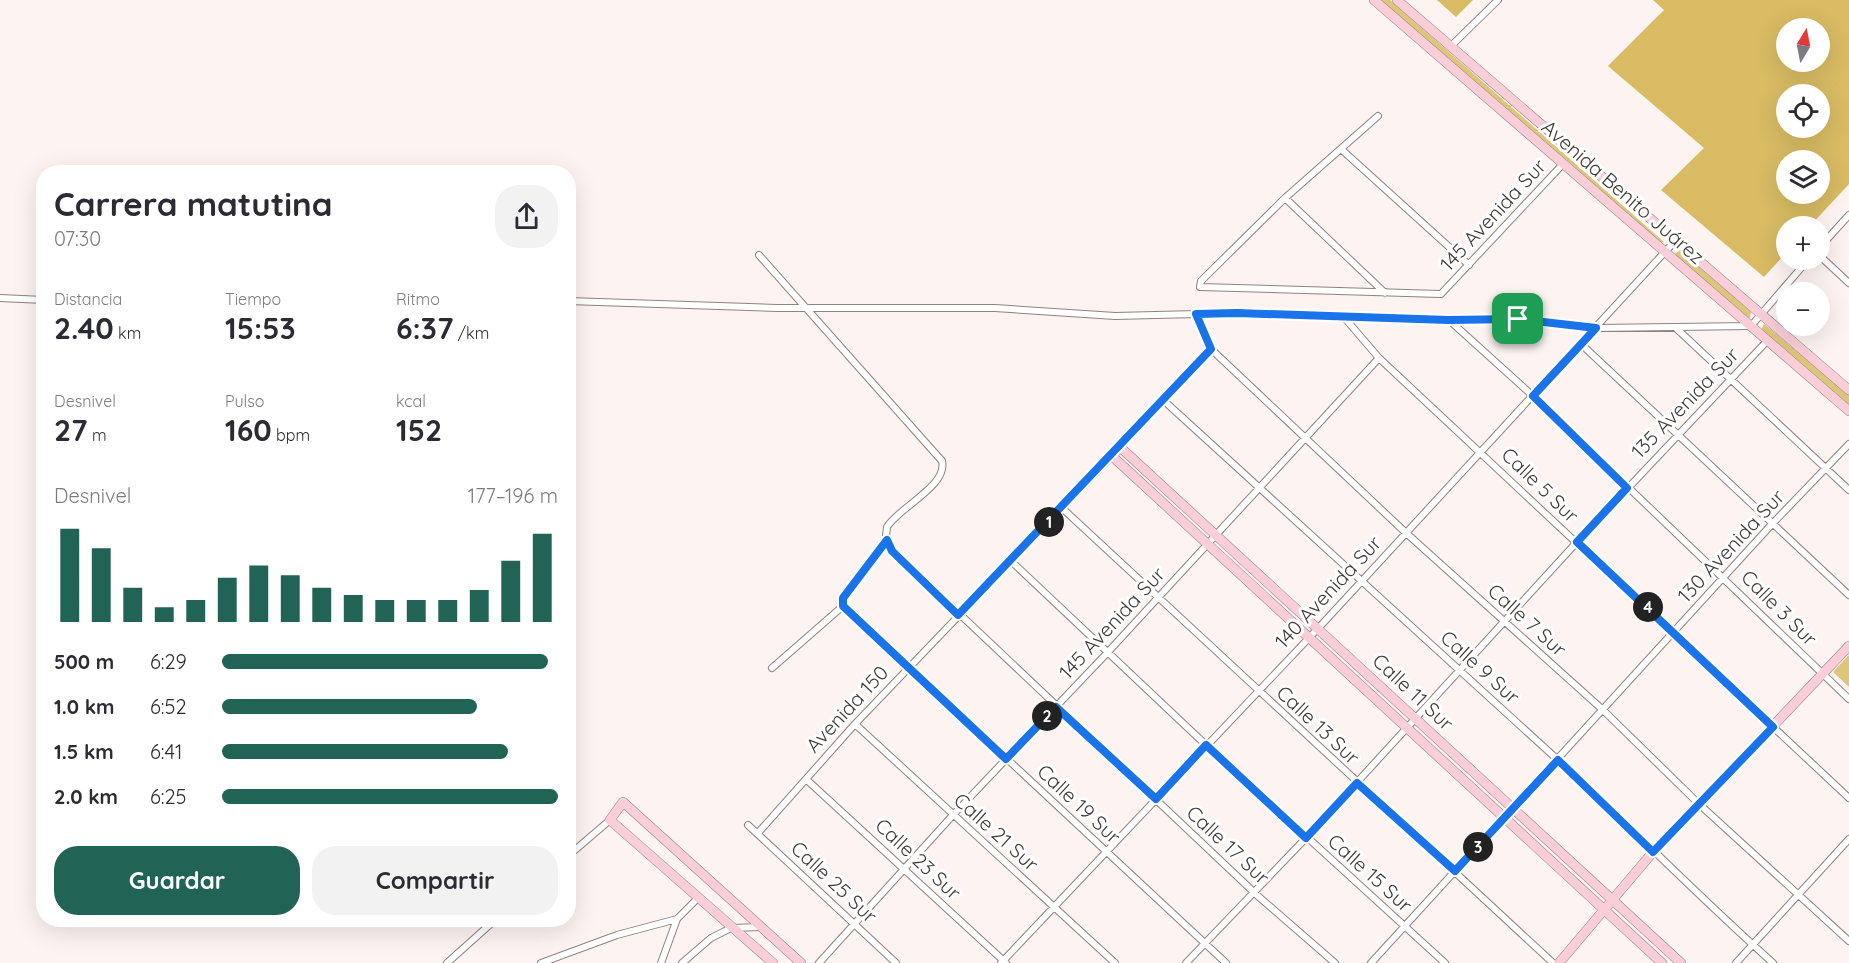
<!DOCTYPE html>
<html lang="es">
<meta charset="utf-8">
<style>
:root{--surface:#fff;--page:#f2f2f3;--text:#2b2b33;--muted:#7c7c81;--accent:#216455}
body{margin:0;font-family:Quicksand,sans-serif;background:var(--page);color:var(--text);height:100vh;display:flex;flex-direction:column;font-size:22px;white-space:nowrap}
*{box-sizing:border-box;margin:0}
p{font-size:20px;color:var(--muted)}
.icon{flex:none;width:33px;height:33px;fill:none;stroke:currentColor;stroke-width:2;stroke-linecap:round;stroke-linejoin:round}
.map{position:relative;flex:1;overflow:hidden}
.details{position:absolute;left:36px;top:165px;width:540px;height:762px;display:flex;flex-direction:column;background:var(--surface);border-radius:24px;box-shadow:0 6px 24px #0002}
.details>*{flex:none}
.needle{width:39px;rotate:10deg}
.buttons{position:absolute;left:1776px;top:18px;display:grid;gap:12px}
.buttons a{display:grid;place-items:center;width:54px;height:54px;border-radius:50%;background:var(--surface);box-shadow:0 6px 24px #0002;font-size:30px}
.pin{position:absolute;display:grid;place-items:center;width:51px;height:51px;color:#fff;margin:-26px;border-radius:12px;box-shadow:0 3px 9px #0006}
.km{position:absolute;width:30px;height:30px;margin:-15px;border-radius:50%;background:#222;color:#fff;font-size:16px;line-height:30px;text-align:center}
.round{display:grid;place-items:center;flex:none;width:63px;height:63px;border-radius:24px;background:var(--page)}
.head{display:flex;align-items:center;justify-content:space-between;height:102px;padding:0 18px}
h1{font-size:33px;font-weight:700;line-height:45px}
.stats{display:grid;grid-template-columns:repeat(3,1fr);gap:9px;height:102px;padding:6px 18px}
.stats div{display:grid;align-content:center}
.stats b{font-size:30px;font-weight:700}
.stats small{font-size:16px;font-weight:400}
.stats p{font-size:16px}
.chart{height:168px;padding:12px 18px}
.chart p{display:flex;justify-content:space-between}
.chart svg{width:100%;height:108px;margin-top:6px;stroke:var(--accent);stroke-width:6}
.cta{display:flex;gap:12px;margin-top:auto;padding:12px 18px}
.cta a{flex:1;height:69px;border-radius:24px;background:var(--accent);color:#fff;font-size:24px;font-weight:700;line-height:69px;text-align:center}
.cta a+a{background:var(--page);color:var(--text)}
ul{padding:0 18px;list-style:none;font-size:20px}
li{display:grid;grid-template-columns:96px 72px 1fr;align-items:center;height:45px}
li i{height:15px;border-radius:8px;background:var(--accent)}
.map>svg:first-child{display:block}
.green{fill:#dec57a}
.forest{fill:#d8bb63;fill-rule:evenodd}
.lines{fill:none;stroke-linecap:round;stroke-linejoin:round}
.street-casing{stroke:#8f827f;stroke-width:8}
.secondary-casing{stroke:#8f827f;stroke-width:10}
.street{stroke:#fff;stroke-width:6}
.secondary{stroke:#f9ced9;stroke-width:9}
.route-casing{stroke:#fff;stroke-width:12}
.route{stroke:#1a73e8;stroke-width:8}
.labels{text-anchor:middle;stroke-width:6;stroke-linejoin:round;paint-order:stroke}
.street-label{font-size:20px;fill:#403b39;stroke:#fff}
</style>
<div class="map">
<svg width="1849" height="963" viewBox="0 0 1849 963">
<rect width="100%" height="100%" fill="#fdf4f2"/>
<path class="green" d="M1381 0H1390L1664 242 1660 243Z
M1680 251 1746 307 1751 312 1750 318 1743 316 1677 258 1675 253Z
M1764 324 1849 395V405L1761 330Z
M1849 655V687L1833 672Z"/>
<path class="forest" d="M1437 0H1473L1456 17Z
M1653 0H1849V184L1810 226H1786V253L1764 277 1661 190 1704 148 1608 66 1664 10ZM1786 28H1820V62H1786ZM1786 94H1820V128H1786ZM1786 160H1820V194H1786Z"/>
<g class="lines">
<g class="street-casing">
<path id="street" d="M1451 46 1498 0
M1378 116 1285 198 1201 281 1200 287 1441 294 1562 165
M1341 149 1469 265
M120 170 124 172
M1285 198 1385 293
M1820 247 1849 215
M759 255 942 461C948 486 899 507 887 527L886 536 893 551 1259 897 1335 963
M1820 256 1849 283
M0 298 44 300
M568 301 777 308H995L1115 316 1237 313 1448 320 1518 319 1596 328 1751 326 1808 260
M1196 314 1211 349 1405 532 1603 710 1699 804 1849 941
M1343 316 1379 358 1849 798
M1449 320 1533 396 1849 699
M1677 329 1849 490
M1581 344 1849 595
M1162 399C1295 519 1427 639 1558 760 1631 827 1699 897 1773 963
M1120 447 1211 349
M1062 508 1553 963
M1011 561 1206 745 1445 963
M843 606 1226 963
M772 668 843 606V598L887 540
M855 724 1115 963
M807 780 1006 963
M748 825 896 963
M758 833 855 724 1112 456
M568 856 610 820
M447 963 495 920
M541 963 617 935 677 919
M661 963 677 919 698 898
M682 963 711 938 731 928 761 927
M819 963 953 815 1108 652 1379 358
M1001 963 1325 621 1675 241
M1186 963 1306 838 1577 542 1768 340
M1371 963 1773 523 1849 444
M1736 963 1849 839"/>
</g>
<g class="secondary-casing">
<path id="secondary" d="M1374 0 1849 411
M1397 0 1849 390
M773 963 610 820 623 802 801 963
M1559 963 1653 852 1849 646
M1662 963 1112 456 1120 447 1681 963"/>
</g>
<use href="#street" class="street"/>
<use href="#secondary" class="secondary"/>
</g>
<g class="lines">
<g class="route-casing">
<path id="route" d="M1237 313 1448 320 1518 319 1596 328 1533 396 1627 488 1577 542 1773 727 1653 852 1558 760 1455 871 1357 783 1306 838 1206 745 1156 799 1056 707 1006 759 843 606V598L887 540 892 551 958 615 1211 349 1196 314Z"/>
</g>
<use href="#route" class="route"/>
</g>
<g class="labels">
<g class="street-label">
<text transform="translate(1623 192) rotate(41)" y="7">Avenida Benito Juárez</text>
<text transform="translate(1493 215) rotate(-47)" y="7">145 Avenida Sur</text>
<text transform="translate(1685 403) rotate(-46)" y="7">135 Avenida Sur</text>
<text transform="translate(1540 485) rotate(44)" y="7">Calle 5 Sur</text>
<text transform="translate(1731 546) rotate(-47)" y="7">130 Avenida Sur</text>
<text transform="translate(1328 592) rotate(-47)" y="7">140 Avenida Sur</text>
<text transform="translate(1779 608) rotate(45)" y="7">Calle 3 Sur</text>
<text transform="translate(1527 620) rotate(42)" y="7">Calle 7 Sur</text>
<text transform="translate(1112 623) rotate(-47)" y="7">145 Avenida Sur</text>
<text transform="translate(1480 667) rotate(42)" y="7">Calle 9 Sur</text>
<text transform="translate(1413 692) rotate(43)" y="7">Calle 11 Sur</text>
<text transform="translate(847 709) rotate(-47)" y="7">Avenida 150</text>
<text transform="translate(1318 725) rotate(43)" y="7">Calle 13 Sur</text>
<text transform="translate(1079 804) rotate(43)" y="7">Calle 19 Sur</text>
<text transform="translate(996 832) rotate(42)" y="7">Calle 21 Sur</text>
<text transform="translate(1228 845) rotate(43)" y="7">Calle 17 Sur</text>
<text transform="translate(918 859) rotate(43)" y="7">Calle 23 Sur</text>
<text transform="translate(1370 873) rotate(42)" y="7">Calle 15 Sur</text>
<text transform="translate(834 882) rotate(43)" y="7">Calle 25 Sur</text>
</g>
</g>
</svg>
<div class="buttons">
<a><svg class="needle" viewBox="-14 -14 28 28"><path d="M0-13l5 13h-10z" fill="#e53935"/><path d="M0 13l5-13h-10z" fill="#7c7c81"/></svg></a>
<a><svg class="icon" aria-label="locate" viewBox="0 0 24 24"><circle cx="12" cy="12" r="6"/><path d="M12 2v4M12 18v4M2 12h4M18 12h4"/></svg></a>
<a><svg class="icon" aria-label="layers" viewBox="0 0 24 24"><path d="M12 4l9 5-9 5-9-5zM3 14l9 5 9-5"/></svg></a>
<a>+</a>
<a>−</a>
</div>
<div class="pin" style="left:1518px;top:319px;background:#1e9e55"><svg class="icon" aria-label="arrive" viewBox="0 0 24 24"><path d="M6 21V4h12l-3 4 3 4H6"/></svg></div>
<b class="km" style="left:1049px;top:522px">1</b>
<b class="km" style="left:1047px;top:716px">2</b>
<b class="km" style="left:1478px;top:847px">3</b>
<b class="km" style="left:1648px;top:607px">4</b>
<section class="details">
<div class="head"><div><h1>Carrera matutina</h1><p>07:30</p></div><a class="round"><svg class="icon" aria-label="share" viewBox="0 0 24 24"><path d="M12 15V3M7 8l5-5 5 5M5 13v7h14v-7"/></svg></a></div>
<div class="stats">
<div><p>Distancia</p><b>2.40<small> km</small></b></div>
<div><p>Tiempo</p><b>15:53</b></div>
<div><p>Ritmo</p><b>6:37<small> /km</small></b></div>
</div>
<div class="stats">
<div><p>Desnivel</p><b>27<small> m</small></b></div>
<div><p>Pulso</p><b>160<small> bpm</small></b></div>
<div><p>kcal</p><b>152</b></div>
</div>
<div class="chart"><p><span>Desnivel</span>177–196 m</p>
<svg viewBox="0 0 160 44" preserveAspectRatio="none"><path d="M5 44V6M15 44V14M25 44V30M35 44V38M45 44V35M55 44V26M65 44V21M75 44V25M85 44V30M95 44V33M105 44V35M115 44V35M125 44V35M135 44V31M145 44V19M155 44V8"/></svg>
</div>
<ul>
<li><b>500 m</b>6:29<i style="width:97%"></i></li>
<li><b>1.0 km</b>6:52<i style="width:76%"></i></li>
<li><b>1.5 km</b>6:41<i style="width:85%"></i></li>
<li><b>2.0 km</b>6:25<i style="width:100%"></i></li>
</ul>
<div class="cta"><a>Guardar</a><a>Compartir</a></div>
</section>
</div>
